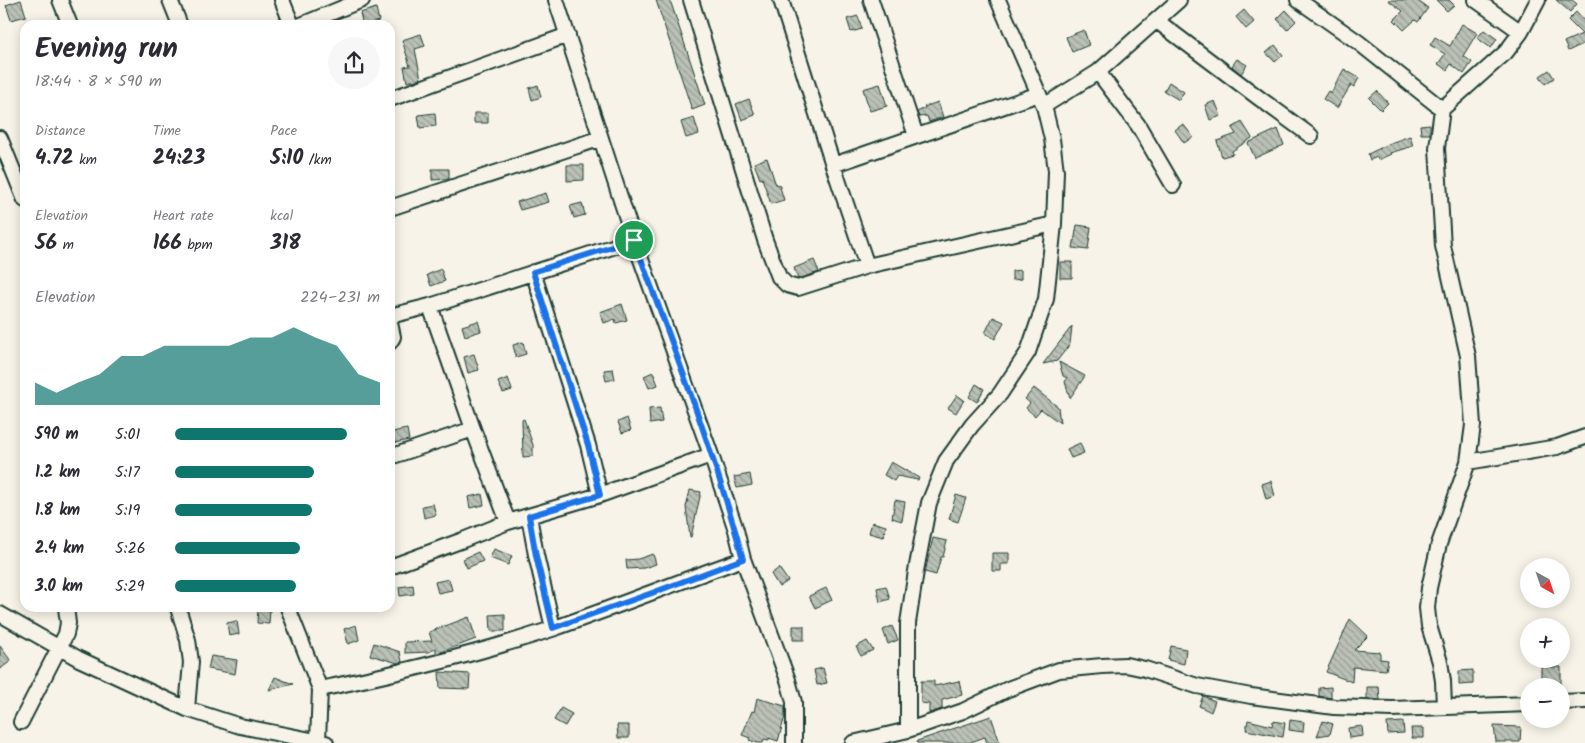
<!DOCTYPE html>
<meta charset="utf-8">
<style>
:root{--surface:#fff;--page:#f7f7f7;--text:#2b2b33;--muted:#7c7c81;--accent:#0f766e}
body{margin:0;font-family:Kalam,sans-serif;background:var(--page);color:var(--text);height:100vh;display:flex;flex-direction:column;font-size:19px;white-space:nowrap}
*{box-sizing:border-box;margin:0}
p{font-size:16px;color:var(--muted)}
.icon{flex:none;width:28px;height:28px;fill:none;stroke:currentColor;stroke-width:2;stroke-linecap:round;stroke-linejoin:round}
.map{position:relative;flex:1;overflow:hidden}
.sheet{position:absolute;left:20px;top:20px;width:375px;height:592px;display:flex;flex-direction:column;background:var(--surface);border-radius:15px;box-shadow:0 2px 12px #0003}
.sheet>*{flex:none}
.needle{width:32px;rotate:140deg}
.controls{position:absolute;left:1520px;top:558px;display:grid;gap:10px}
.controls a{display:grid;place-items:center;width:50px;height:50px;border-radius:50%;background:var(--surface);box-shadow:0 2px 12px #0003;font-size:25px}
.pin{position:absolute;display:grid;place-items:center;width:42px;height:42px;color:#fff;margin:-21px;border:2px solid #fff;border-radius:50%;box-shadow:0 1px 5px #0007}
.round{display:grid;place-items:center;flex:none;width:52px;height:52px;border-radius:26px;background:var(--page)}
.summary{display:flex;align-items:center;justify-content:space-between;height:85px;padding:0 15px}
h1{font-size:28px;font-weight:800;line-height:38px}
.metrics{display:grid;grid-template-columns:repeat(3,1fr);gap:8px;height:85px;padding:5px 15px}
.metrics div{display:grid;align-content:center}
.metrics b{font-size:21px;font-weight:800}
.metrics small{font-size:14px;font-weight:400}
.metrics p{font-size:14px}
.chart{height:140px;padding:10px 15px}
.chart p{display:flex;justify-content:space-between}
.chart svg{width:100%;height:90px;margin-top:5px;fill:var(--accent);opacity:.7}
ul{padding:0 15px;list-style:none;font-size:16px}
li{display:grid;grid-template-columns:80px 60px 1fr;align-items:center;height:38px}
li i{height:12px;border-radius:6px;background:var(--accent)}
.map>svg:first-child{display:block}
.building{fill:url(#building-back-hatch);stroke:#1f3d34}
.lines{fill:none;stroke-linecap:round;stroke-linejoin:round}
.street-casing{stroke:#1f3d34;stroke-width:18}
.street{stroke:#f7f3e8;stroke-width:14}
.route-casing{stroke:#fff;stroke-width:10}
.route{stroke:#1a73e8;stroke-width:6}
</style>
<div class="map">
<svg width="1585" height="743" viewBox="0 0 1585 743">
<defs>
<pattern id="building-back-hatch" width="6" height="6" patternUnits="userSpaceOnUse" patternTransform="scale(1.25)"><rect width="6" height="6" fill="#bbc1b6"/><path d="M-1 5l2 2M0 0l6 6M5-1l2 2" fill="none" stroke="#979e95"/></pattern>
</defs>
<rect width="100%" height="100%" fill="#f7f3e8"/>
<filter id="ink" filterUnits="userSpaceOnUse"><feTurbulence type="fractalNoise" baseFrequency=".02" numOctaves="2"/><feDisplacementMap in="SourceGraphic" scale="10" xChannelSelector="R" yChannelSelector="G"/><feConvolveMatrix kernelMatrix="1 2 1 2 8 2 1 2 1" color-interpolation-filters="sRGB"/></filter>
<g filter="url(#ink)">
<path class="building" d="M21 0 26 16 11 20 6 5Z
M656 0H670L705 105 692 110Z
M1388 0H1416L1428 8 1418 22 1415 20 1404 30 1394 20 1403 11Z
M1436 0H1449L1454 5 1447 11Z
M1556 0H1572L1577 4 1570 12Z
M376 8 379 21 363 25 360 13Z
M1244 10 1254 22 1246 29 1236 17Z
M1286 10 1296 21 1287 30 1277 19Z
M1576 12 1585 22V43L1568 51 1564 42 1582 34 1568 20Z
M858 16 862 29 851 32 847 19Z
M1462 24 1477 33 1463 56 1472 62 1464 74 1451 64 1447 70 1438 64 1445 54 1430 45 1435 37 1450 46Z
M1084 30 1089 45 1072 52 1066 37Z
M1484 30 1497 39 1491 48 1477 38Z
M421 34 425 46 415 49 421 79 407 82 404 67 410 66 402 40Z
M1275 45 1283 55 1275 62 1266 53Z
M1237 59 1247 65 1241 74 1232 66Z
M1344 69 1359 78 1354 87 1351 85 1337 108 1323 99 1328 91 1331 93Z
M1549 70 1554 78 1545 84 1540 76Z
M1169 82 1184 92 1179 100 1164 91Z
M880 84 887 106 870 111 863 89Z
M538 85 541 97 532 100 529 88Z
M1377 91 1388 103 1381 110 1369 98Z
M749 99 755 115 742 120 736 104Z
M1215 101 1221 116 1210 120 1205 105Z
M938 102 943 117 929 122 927 116 919 117 917 112 925 108 924 107Z
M435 113 436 126 420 128 418 115Z
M474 113H488V123H474Z
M694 118 699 134 686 138 681 122Z
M1242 122 1252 138 1232 151 1233 154 1222 157 1217 141 1236 134 1232 128Z
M1183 124 1193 137 1184 143 1175 130Z
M1430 124V134H1421L1420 125Z
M1278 129 1284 145 1255 158 1248 143Z
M1410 136 1413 146 1390 153 1391 154 1378 160 1377 157 1370 160 1368 154 1393 142Z
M767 158 776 185 779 184 784 200 771 204 762 178 760 179 754 163Z
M567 165H584V180L567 181Z
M432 169H449V179L432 180Z
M546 193 549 202 520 210 517 202Z
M582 203 585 215 574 218 570 206Z
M1077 225 1091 227 1088 250 1073 248Z
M814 260 819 272 798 279 794 268Z
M1060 262H1072V278H1060Z
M441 269 445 281 431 286 427 275Z
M1021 270V279L1012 280V271Z
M622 304 627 320 616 323 615 319 604 323 600 312Z
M993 317 1004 322 995 339 985 333Z
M478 321 481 331 465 336 462 326Z
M1072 326 1070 344 1057 361 1043 364Z
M523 342 526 354 516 357 513 345Z
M474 354 479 370 468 373 464 357Z
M1059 362 1085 376 1070 398 1065 382 1067 378 1063 376Z
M613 369 615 379 606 381 604 370Z
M653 372 658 385 649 388 644 376Z
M508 378 512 390 503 393 498 382Z
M976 384 984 389 977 402 969 397Z
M1034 388 1058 407 1060 423 1041 409 1035 416 1026 408 1030 403 1025 399Z
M957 395 964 400 956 413 948 408Z
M660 408 662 422 650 424 649 409Z
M627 418 631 430 622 433 618 422Z
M524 419 533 445V456L523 457 522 420Z
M407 429 409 440 394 443 392 432Z
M1080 443 1084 453 1071 458 1067 449Z
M891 462 919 478 918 480 897 476 894 481 884 475Z
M750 474 752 485 737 488 734 477Z
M1271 481 1275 496 1266 499 1262 484Z
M690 490 701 492 691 537H690L686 507Z
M482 494 484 505 470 508 468 497Z
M956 495 966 498 958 522 949 519Z
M895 500 905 502 902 521 892 518Z
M433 504 436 515 424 518 422 506Z
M872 522 886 526 883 537 869 533Z
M933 538 947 541 943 557H941L936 575 925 572Z
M494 549 512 556 508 565 490 558Z
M478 552 483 561 467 568 463 559Z
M992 553H1009V564H1001V571H992Z
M653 554 656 564 644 568 627 569 626 560 638 559Z
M779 568 788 581 779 587 771 574Z
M449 579 452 590 438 593 435 582Z
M413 585 414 594 400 596 399 587Z
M886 586 890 599 880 602 877 588Z
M826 588 832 600 815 608 809 596Z
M258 608H270L269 624 257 623Z
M505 614V631H491L490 615Z
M469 617 476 639 436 654V648L429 652 405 653V642L432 641 429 632Z
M1350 619 1368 636 1354 650 1380 652V659L1388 660 1386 670 1353 667 1352 682 1326 672Z
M237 621 239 634 229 636 227 623Z
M356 625 359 640 348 644 344 629Z
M793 626H804V640H793Z
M892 626 898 640 888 644 883 630Z
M867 641 873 650 861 656 856 647Z
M374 643 400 652 402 662 398 663 370 655Z
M0 646 11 661 0 669Z
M1171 646 1186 649 1184 664 1168 660Z
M211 656 237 660 235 674 208 669Z
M1541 667H1561V686H1541Z
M823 668 827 683 817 685 814 670Z
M1473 670V684L1459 685V671Z
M439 672 470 674 469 689 440 688Z
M275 677 293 684 269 690Z
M921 681H934V686L959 681 962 695 942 700V709L929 713V704L921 703Z
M1331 687V698L1319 696V688Z
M1367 687H1379L1380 700 1367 699Z
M1203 696 1215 701 1211 712 1199 706Z
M757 698 785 706V716L778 741 769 738V740L764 739 763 743H758L749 740 750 738 742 735 752 711 754 712Z
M561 708 572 714 565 726 554 720Z
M991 716 1000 743H987L985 737 968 743H917V741Z
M1248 720 1272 726 1273 721 1285 723 1283 737 1246 730Z
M1290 720 1304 722 1303 732 1289 730Z
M1323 721 1333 724 1330 734 1317 736Z
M1403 722 1404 733 1388 734 1387 723Z
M617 725H629V738H618Z
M1362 726 1363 736 1349 738 1348 728Z
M1494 726 1521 727 1520 742H1496Z
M1411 728H1424V738H1412Z"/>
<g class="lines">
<g class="street-casing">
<path id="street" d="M60 0 70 25
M170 0 180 25
M282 0 292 25
M556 0 634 240 711 455 736 530 743 559 788 680 794 702V743
M691 0 765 240 779 277 787 285 798 288 867 266 1054 224
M781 0 833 165 1039 94
M871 0 916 136
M1298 0 1358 42 1442 109
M1476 0 1521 32
M1157 21 1259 98 1311 136
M301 25 362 0
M1098 72 1138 125 1173 185
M390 99 568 35
M1044 106 1098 72 1179 0
M0 138 25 200
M833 165 867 266
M390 208 601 138
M430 306 473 429 508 522
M390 316 430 306 634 240
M390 323 393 337 390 342
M390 457 473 429
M1468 462 1557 447 1585 437
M600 495 711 455
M529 516 536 555 553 628
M390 567 463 540 508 522 600 495 588 445 533 272
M178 608 188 640 191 662 187 709
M288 608 320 689 318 741
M0 614 79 659 187 709 240 726 326 743
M320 689C399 673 478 654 555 628 618 606 680 581 743 559
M1561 702 1585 701
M1444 707 1443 681 1440 662 1429 626 1427 608 1429 588 1439 544 1468 462 1473 425 1468 356 1443 246 1437 148 1442 109 1506 52 1521 32 1538 0
M21 722 66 634 68 623 66 608
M908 730V623L916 571 929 503 946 461 972 425 1000 394 1028 352 1046 299 1054 224 1056 171 1052 139 1044 106 998 0
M853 743 908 730 963 711 1008 689 1059 670 1102 666 1126 665 1145 669 1197 686 1251 696 1334 707 1392 709 1529 704"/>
</g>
<use href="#street" class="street"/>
</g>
</g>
<g class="lines" filter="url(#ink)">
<g class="route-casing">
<path id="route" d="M634 240C673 346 714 451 743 559L652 593 553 628 536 556 529 516 600 495 588 445 533 272Z"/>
</g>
<use href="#route" class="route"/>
</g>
</svg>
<div class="controls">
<a><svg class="needle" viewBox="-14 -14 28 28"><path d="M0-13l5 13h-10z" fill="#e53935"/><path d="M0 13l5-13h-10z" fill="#7c7c81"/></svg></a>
<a>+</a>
<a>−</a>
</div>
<div class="pin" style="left:634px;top:240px;background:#1e9e55"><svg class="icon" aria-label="arrive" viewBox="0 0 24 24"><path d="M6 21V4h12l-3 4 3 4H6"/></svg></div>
<section class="sheet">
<div class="summary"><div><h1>Evening run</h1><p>18:44 · 8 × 590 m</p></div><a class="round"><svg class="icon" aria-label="share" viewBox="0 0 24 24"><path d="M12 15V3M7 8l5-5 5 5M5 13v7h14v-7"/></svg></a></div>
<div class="metrics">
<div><p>Distance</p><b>4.72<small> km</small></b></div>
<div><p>Time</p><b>24:23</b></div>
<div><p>Pace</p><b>5:10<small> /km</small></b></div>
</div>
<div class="metrics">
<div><p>Elevation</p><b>56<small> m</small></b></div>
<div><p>Heart rate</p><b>166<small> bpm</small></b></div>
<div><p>kcal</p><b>318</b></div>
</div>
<div class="chart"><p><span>Elevation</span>224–231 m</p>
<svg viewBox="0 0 160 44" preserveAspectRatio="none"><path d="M0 44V33L10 38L20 33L30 29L40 20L50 20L60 15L70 15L80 15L90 15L100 11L110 11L120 6L130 11L140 15L150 29L160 33V44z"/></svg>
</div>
<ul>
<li><b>590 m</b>5:01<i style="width:84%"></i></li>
<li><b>1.2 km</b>5:17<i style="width:68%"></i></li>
<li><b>1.8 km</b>5:19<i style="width:67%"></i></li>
<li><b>2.4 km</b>5:26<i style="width:61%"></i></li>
<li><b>3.0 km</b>5:29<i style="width:59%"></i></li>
</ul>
</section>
</div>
